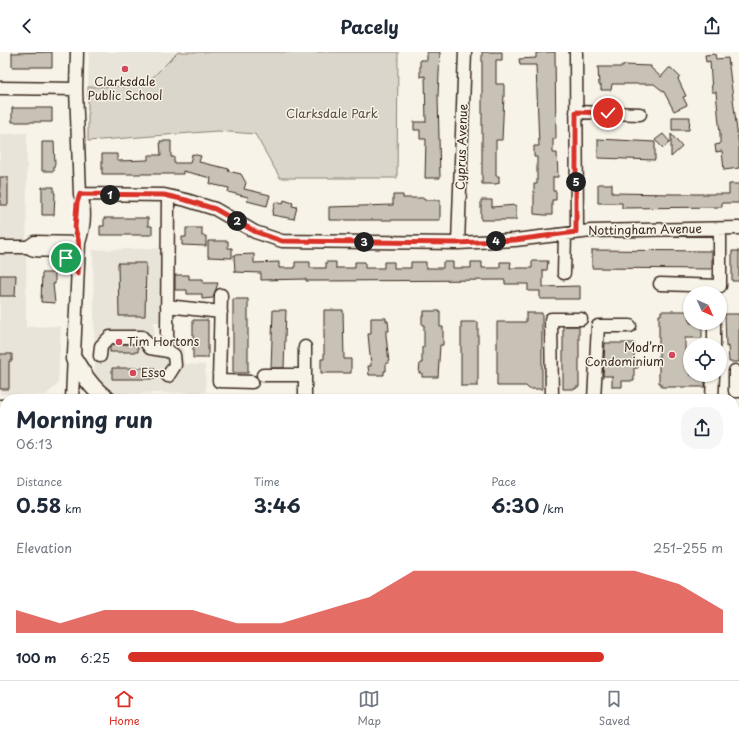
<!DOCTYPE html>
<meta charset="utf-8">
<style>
:root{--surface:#fff;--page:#f6f6f7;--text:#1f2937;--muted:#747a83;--line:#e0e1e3;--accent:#d93025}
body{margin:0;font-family:"Playpen Sans",sans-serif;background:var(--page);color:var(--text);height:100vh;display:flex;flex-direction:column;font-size:15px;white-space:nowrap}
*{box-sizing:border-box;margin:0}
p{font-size:13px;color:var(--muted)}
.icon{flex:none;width:22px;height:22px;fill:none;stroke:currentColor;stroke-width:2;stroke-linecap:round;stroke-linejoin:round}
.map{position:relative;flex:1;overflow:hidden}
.panel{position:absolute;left:0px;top:342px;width:739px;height:286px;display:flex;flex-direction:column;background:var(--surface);border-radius:16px 16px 0 0;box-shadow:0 1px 3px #0004}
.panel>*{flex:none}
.needle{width:26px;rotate:135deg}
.tools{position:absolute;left:683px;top:234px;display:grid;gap:8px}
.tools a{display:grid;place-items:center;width:44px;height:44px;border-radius:50%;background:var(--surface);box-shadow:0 1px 3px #0004;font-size:20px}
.pin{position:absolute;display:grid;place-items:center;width:34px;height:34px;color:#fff;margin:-17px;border:2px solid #fff;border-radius:50%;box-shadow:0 1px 4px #0007}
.km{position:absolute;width:20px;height:20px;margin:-10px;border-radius:50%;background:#222;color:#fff;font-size:11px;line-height:20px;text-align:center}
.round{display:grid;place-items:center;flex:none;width:42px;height:42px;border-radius:16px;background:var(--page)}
.summary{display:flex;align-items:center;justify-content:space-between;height:68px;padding:0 16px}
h1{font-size:22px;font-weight:700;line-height:30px}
.stats{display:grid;grid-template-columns:repeat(3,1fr);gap:6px;height:68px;padding:4px 16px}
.stats div{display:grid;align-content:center}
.stats b{font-size:20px;font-weight:700}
.stats small{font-size:11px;font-weight:400}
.stats p{font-size:11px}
.chart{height:112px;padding:8px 16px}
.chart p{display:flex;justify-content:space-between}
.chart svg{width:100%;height:72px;margin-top:4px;fill:var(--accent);opacity:.7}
ul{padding:0 16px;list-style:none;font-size:13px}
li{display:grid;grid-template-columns:64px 48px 1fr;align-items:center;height:30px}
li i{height:10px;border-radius:5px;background:var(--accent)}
header{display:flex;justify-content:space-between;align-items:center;height:52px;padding:0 16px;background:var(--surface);font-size:18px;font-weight:700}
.dock{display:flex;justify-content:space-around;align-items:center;height:56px;border-top:1px solid var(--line);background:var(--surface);font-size:11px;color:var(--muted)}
.dock a{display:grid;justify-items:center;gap:2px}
.dock .selected{color:var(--accent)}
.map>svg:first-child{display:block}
.built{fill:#e9e4d9}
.green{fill:#dbd6cb;stroke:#8b8074}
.building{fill:#c8c1b6;stroke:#3b2a1e}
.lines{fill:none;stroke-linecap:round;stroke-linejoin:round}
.minor-casing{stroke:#3b2a1e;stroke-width:15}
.major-casing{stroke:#3b2a1e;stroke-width:19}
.minor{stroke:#f7f3e8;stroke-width:12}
.major{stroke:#f7f3e8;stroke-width:16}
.route-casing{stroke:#fff;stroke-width:8}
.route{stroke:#d93025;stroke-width:5}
.poi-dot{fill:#d1495b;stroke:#f7f3e8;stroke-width:1.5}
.labels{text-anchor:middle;stroke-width:3;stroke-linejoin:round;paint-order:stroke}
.poi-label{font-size:12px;fill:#3b2a1e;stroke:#f7f3e8;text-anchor:start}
.park-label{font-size:12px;fill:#5b4c41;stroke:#f7f3e8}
.street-label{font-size:12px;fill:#3b2a1e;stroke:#f7f3e8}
</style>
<header><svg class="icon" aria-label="back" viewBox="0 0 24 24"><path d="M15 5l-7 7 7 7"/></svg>Pacely<svg class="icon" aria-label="share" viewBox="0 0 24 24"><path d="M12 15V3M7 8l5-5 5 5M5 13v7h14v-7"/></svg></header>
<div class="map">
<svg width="739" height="628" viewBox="0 0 739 628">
<rect width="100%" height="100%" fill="#f7f3e8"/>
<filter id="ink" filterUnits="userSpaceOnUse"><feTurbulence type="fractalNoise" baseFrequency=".025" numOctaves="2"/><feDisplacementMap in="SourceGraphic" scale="8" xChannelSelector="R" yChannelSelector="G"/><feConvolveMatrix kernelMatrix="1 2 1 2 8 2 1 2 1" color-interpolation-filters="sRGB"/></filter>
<g filter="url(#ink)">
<path class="built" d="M89 0H178L144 34 88 35Z
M27 81 26 275 61 274 58 332 46 343 0 342V82Z
M162 196V270H154V290L183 289 184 312 205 313 206 340 111 342 95 327 93 198Z
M5 398V623H94L95 628H0V399Z
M121 623H318L319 628H122Z
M348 623H607V628H349Z"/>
<path class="green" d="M178 0H398L397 126H280L255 82 217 79 88 89V35L144 34Z"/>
<path class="building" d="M52 0V15H12V1Z
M427 0H440L438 44 440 126H425L426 87H420V78H414V70H426L425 24 420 25V8H427Z
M482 0H502V8H496V32H504V43L502 88H496V124H499V131L496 132H482Z
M545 0H555L556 87H553V101H557L558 125H553V139H556V148H552V163H544L534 162V132H537V105H534V94H539L536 13H520L519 7 536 6V1Z
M715 2 716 7 728 6 739 95V116L724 118 722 99 716 100 715 93 720 92V82L716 40H712L710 9 706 10 705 3Z
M623 13 651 14V16L661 25 669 16H671L680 25 678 27 686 44 683 45 687 53 674 59 664 40 654 32H612L611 38H601V33H599L598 15H623Z
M12 56H52V70H12Z
M672 65H690L689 78H672Z
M663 82 670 90 663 96 655 88Z
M671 82 682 95 671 105Z
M598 87 655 90V108L598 106Z
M160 89H171V105H174V111H190L192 102 201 104 199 110 229 117 228 119 241 122 246 131 244 137 270 143 267 154 247 149 248 145 228 140 229 136 210 132 211 126 183 119V122H102V102H117V109L148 108V103H161Z
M42 90H54L55 113H54V119H42Z
M0 125H8V153H0Z
M598 132H612V141L674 142H729V132H739V151H722V155L622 156V151H598Z
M42 135H54V141H55L54 163H42Z
M393 143H403V146H424V148H440V168H329V155L393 153Z
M284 148 293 151 292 154 297 155 294 167 272 163 275 150 283 152Z
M481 148H492V155L516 153V168H481Z
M104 166H148V174H152V183H100V174H104Z
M186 176H202V184H206V194L182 193V185H186Z
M208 189H228V196H232V206L208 205Z
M592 198 712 199V217L592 216Z
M732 199H739V229H732Z
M254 202V211L279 210V216H295V210H310V216H326V210H336V216H355V210H365V216H384V210H394V216H411V210H426V216H443V210H453V216H471V210H482V216H500V210H511L510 216H532V209H548L547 218H543V235L580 234V247H540V239H528V232H505V228L319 229H306V227L261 228V221L235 220 234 203Z
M118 211H146L145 264H119Z
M42 221H55V232H53L55 251 41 250Z
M0 223H16L15 244H0Z
M175 223H189V227H203V231H218L213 246 202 247V242H187V238H175Z
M233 247H248V321H233Z
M273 258H286L284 316H271Z
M324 258H343L344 307H351V321H321V307H324Z
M424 259H440V275H443V293H440L438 325H422V321H419L420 311H422V295H424V273H422V263H424Z
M661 259H690V271H702V286H685V311H690V323H705V335H661V331H659V263H661Z
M526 261H542V337H529L526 334H497V270H526Z
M725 262H739V310H729L728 294 726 295Z
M371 266H386V269H388L389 279H386V283L389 311H386V319H384V323H369L368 314H371L368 282H371Z
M193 268H208V306H193Z
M461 270H478V334H461Z
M563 274H579V335H576V337H563Z
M605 291H634V308H638V316H634V329H622V335H612V324H603Z
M113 292H138V300H110V295Z
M0 302H12V309H9V337H0Z
M112 316H155V327H112Z"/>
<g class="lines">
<g class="minor-casing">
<path id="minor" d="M576 0 577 180
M0 36 76 37
M576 60 640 62
M80 142 164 143 186 148 215 157 255 180 282 189 458 191 515 188 591 179 739 176
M458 191 465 0
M0 195H28L35 190 79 191
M28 195C36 201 43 197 52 199 65 202 71 212 77 222
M564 221 565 183
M660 232 720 234V177
M221 243 219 329 252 330
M167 254 221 260
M167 286 168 145
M714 293V271
M305 295V347
M100 304 101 294 110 285H142L150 296 168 299 174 303 175 313 168 324
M735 319V339H739
M263 323H304
M72 347 79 191C84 175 87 158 80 142L76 37 77 0
M552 347 551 267H581
M594 347 598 274H630
M712 347 713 323
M734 453H739
M734 556 739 555
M109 623 110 628
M336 623V628
M689 623V628"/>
</g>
<g class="major-casing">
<path id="major" d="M74 307C83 322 92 337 107 347
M0 356H5
M734 369H739
M0 374 5 375"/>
</g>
<use href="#minor" class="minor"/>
<use href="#major" class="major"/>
</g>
</g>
<g class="lines" filter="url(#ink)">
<g class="route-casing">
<path id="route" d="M66 206 78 222 79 191 75 176 77 151 80 142 164 143 186 148 215 157 256 180 282 189 458 191 515 188 576 180V60L608 61"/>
</g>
<use href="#route" class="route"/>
</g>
<g class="poi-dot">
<circle cx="125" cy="17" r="4"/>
<circle cx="119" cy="290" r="4"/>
<circle cx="672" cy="303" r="4"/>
<circle cx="133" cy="321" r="4"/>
</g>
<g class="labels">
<g class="poi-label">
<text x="125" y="34" text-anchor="middle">Clarksdale<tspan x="125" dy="14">Public School</tspan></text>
<text x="127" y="294">Tim Hortons</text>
<text x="664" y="300" text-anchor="end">Mod’rn<tspan x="664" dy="14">Condominium</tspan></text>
<text x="141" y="325">Esso</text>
</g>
<g class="park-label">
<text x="332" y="66">Clarksdale Park</text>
</g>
<g class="street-label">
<text transform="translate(462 95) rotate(-88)" y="4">Cyprus Avenue</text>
<text transform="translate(645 178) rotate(-1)" y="4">Nottingham Avenue</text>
</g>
</g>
</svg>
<div class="tools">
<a><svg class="needle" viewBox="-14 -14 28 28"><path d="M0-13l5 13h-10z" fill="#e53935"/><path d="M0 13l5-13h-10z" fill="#747a83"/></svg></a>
<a><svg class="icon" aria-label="locate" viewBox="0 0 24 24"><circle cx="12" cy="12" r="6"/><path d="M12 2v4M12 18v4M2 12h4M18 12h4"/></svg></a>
</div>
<div class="pin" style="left:66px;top:206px;background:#1e9e55"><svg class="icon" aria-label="arrive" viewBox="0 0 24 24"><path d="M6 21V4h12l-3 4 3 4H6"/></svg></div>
<div class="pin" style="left:608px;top:61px;background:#d93025"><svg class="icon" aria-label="check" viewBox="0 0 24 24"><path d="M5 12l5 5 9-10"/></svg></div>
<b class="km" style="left:110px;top:143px">1</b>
<b class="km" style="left:237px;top:169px">2</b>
<b class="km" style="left:364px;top:190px">3</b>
<b class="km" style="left:496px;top:189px">4</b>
<b class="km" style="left:576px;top:130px">5</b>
<section class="panel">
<div class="summary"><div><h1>Morning run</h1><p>06:13</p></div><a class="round"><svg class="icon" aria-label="share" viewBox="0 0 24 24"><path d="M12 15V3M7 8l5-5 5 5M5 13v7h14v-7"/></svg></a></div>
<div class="stats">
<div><p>Distance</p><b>0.58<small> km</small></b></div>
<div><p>Time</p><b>3:46</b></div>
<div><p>Pace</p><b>6:30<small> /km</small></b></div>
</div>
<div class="chart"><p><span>Elevation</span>251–255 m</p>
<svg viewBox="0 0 160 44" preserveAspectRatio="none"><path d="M0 44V30L10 38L20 30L30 30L40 30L50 38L60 38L70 30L80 22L90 6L100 6L110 6L120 6L130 6L140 6L150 14L160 30V44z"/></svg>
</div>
<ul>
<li><b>100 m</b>6:25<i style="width:80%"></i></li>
</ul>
</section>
</div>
<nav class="dock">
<a class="selected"><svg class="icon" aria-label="home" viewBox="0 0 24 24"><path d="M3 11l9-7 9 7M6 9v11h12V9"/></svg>Home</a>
<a><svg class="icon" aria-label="map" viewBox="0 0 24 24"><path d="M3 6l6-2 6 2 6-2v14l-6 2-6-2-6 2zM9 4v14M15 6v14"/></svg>Map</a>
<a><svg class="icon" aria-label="saved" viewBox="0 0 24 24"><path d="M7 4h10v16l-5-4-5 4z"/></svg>Saved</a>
</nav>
